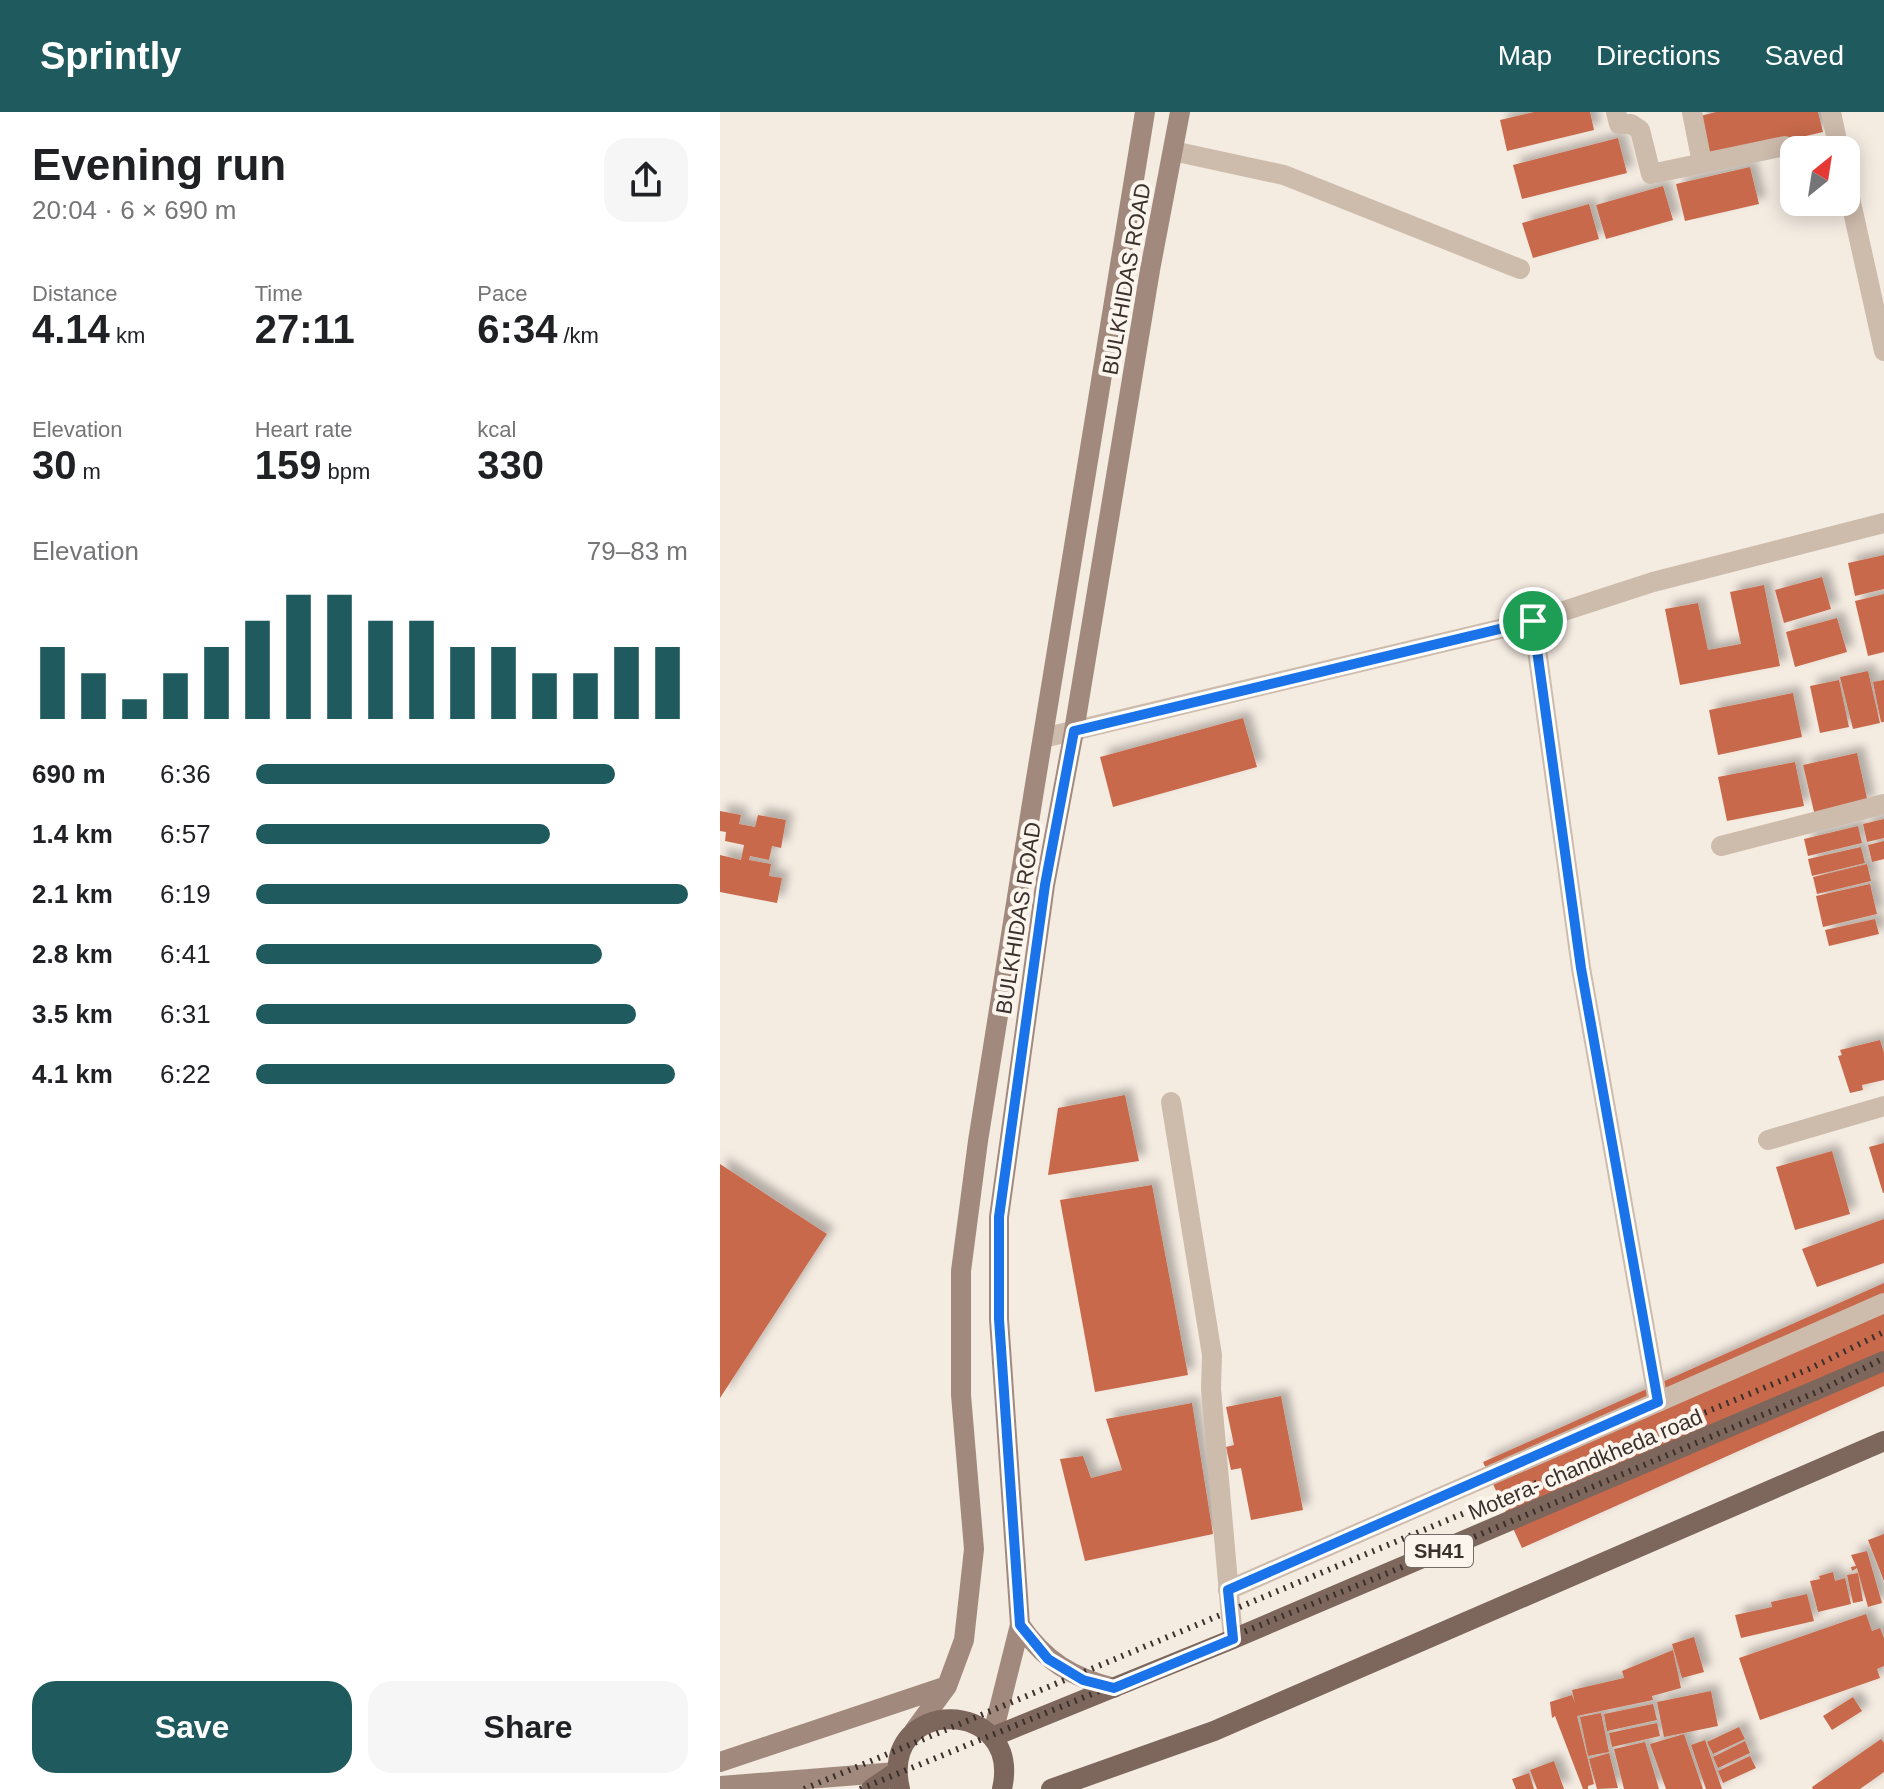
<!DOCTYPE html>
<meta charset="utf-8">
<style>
:root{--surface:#fff;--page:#f6f6f6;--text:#202124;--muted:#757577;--accent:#1f5a5e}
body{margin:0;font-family:Arial,sans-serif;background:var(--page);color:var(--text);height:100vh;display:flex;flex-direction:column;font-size:30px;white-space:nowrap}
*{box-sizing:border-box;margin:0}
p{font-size:26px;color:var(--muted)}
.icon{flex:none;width:44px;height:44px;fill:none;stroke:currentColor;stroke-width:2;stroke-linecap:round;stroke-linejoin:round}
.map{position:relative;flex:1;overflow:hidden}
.side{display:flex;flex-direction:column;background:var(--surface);width:720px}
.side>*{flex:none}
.needle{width:52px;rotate:30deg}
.fabs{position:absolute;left:1060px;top:24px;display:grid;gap:16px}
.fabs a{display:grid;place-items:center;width:80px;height:80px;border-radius:16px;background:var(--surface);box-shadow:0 4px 20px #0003;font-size:40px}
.pin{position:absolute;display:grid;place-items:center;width:68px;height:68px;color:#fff;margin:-34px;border:4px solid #fff;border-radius:50%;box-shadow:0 2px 8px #0007}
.round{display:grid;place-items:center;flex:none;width:84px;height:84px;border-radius:24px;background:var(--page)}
.overview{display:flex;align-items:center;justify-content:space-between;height:136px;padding:0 32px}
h1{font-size:44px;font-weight:700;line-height:60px}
.stats{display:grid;grid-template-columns:repeat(3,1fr);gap:12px;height:136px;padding:8px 32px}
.stats div{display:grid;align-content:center}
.stats b{font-size:40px;font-weight:700}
.stats small{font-size:22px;font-weight:400}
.stats p{font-size:22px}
.chart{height:224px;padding:16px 32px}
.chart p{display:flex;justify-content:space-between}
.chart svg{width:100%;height:144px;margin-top:8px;stroke:var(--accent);stroke-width:6}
.cta{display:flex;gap:16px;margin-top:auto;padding:16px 32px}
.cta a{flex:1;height:92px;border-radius:24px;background:var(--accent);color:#fff;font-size:32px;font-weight:700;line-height:92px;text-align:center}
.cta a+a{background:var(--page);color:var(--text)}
ul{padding:0 32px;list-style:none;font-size:26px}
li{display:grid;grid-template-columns:128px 96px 1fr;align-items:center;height:60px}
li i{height:20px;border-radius:10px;background:var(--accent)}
header{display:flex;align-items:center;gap:48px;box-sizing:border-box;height:112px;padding:0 40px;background:var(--accent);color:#fff}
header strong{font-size:38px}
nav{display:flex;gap:44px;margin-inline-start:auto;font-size:28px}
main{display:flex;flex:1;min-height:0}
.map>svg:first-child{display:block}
.building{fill:#c8694b;filter:url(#shadow)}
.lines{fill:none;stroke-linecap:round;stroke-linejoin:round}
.minor{stroke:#cdbbac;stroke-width:20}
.tertiary{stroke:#cdbbac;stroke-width:20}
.secondary{stroke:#a18a7d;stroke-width:20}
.primary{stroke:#7d675c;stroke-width:20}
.rail{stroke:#3b302b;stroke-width:6;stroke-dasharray:2 6;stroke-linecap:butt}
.route-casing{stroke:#fff;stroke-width:16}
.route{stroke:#1a73e8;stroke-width:10}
.labels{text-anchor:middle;stroke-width:8;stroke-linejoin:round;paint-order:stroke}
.shield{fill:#fbf5ee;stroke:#756b66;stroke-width:2}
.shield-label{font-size:20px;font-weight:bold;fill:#3b302b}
.street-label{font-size:22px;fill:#3b302b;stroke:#fbf5ee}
</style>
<header>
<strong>Sprintly</strong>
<nav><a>Map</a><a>Directions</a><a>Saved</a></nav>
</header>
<main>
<section class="side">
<div class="overview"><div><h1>Evening run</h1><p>20:04 · 6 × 690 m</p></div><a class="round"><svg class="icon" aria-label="share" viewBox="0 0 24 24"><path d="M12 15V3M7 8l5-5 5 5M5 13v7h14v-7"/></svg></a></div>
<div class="stats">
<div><p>Distance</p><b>4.14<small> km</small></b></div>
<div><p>Time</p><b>27:11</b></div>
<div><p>Pace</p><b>6:34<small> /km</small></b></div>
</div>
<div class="stats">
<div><p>Elevation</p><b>30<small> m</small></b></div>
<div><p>Heart rate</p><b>159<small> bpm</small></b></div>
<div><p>kcal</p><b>330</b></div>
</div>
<div class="chart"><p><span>Elevation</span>79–83 m</p>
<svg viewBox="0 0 160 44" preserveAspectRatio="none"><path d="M5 44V22M15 44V30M25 44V38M35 44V30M45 44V22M55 44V14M65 44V6M75 44V6M85 44V14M95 44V14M105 44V22M115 44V22M125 44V30M135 44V30M145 44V22M155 44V22"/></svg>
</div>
<ul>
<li><b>690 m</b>6:36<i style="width:83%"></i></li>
<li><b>1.4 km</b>6:57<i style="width:68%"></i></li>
<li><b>2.1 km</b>6:19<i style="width:100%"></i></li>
<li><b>2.8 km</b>6:41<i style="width:80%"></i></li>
<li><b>3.5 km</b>6:31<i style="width:88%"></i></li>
<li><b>4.1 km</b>6:22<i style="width:97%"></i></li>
</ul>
<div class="cta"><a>Save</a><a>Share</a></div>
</section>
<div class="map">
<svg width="1164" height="1677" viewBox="0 0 1164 1677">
<defs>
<filter id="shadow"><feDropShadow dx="7" dy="-7" stdDeviation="4" flood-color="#0004"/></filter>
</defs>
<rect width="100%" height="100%" fill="#f4ebe1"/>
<path class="building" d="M814 0H870L874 18 787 39 780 8Z
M996 0H1098L1103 20 990 46 980 4Z
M898 26 907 61 802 87 793 53Z
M1030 55 1039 92 965 109 956 72Z
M943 74 953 108 886 127 876 93Z
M869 92 879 127 813 146 802 111Z
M1164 443V477L1135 484 1128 451Z
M1102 465 1111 497 1064 511 1055 478Z
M1044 473 1060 554 960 573 945 497 978 491 988 538 1021 532 1010 480Z
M1164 482V540L1148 544 1135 489Z
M1117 506 1127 540 1075 555 1066 520Z
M1148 559 1160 611 1133 617 1120 565Z
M1119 568 1129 615 1100 621 1090 574Z
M1164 568V610H1161L1153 570Z
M1073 581 1082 625 998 643 989 598Z
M523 606 537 655 393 695 380 645Z
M1137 641 1148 691 1095 704 1083 653Z
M1075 650 1084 694 1007 709 998 665Z
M0 699 21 703 19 712 35 715 38 703 66 708 61 736 52 734 49 748 30 744 29 748 51 752 49 764 62 766 57 791 0 780V743L21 748 24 733 5 729 6 720 0 719Z
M1164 707V726L1147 730 1143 712Z
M1138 714 1142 731 1088 744 1084 727Z
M1164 729V747L1152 750 1148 733Z
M1141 735 1145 751 1092 764 1088 747Z
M1147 752 1151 769 1097 782 1093 765Z
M1150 772 1157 802 1103 815 1096 784Z
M1155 807 1159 822 1109 834 1105 818Z
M1160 928 1164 941V968L1142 973 1143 978 1130 981 1118 944 1122 943 1120 938Z
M405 983 419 1049 328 1063 338 996Z
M1164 1031V1081H1163L1149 1035Z
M1112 1039 1130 1102 1075 1118 1056 1055Z
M0 1052 107 1122 0 1286Z
M432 1073 468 1263 375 1280 340 1088Z
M1164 1107V1151L1097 1175 1082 1137Z
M1164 1171V1274L802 1436 763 1350Z
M561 1284 583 1398 531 1408 521 1356 511 1358 506 1335 514 1333 506 1295Z
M472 1291 493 1422 365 1449 340 1347 363 1344 371 1366 402 1358 386 1307Z
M1164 1422V1469L1148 1428Z
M1147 1439 1162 1491 1148 1495 1137 1456 1132 1459 1131 1455 1136 1454 1131 1443Z
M1113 1460 1115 1469 1125 1466 1131 1492 1098 1500 1090 1469 1100 1467 1099 1464Z
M1138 1461 1143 1489 1133 1491 1127 1463Z
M1087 1482 1094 1509 1021 1526 1015 1503 1052 1495 1051 1490Z
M1146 1502 1152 1519 1160 1516 1164 1526V1554L1157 1557 1160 1566 1040 1608 1019 1546Z
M974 1525 984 1560 962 1566 952 1532Z
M953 1538 961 1576 932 1584 933 1588 857 1604 874 1672 868 1674V1677H863L835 1604 832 1606 830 1590 852 1583 855 1591 852 1578 904 1566 902 1559Z
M991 1579 998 1614 944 1625 937 1590Z
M1133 1585 1142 1599 1112 1618 1103 1604Z
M933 1592 937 1608 887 1619 884 1602Z
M881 1601 889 1640 868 1644 860 1605Z
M937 1611 940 1624 892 1635 889 1621Z
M1019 1615 1025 1627 993 1642 987 1630Z
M964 1622 983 1677H946L930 1632Z
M1161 1627 1164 1631V1660L1140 1677H1093L1092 1675Z
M985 1628 1002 1677H986L971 1633Z
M1025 1629 1030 1641 998 1656 993 1645Z
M925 1630 939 1677H904L894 1637Z
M889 1641 898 1676 877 1677 869 1647Z
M1030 1644 1036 1656 1003 1671 998 1659Z
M834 1649 844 1677H817L810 1658Z
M809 1661 814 1677H796L792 1667Z"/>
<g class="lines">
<path class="minor" d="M896 0 899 12H911L920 18 931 62 1065 34
M972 0 982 51
M1111 0 1119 38
M453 39 564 63 800 157
M1126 68 1164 239
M813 509 861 856 938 1290
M323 626 813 509 933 470 1164 411
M1001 734 1164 692
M451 990 492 1243 491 1277 513 1527
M1048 1028 1164 994"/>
<path class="tertiary" d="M508 1478 1164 1191"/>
<path class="secondary" d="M300 1513C325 1549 351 1565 394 1576
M194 1619 227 1574 244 1528 254 1437 241 1283V1159L258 1029 313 685 425 0
M272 1625 300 1513 279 1207V1105L325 773 354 619 430 158 460 0
M0 1650 227 1574
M0 1674 176 1660"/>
<path class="primary" d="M272 1625 513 1527 1164 1249
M151 1677 176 1660
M180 1677C158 1583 303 1585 282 1677
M331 1677 494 1619 1164 1329"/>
<path class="rail" d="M84 1677 1089 1257 1164 1220
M140 1677 702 1447 1099 1279 1164 1246"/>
</g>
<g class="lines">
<g class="route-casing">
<path id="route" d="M813 509 861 856 938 1290 508 1478 513 1527 394 1576 363 1568 328 1547 300 1513 279 1207V1105L325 773 354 619Z"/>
</g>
<use href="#route" class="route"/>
</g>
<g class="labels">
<rect class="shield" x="685" y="1423" width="68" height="32" rx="6"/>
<g class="shield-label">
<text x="719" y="1446">SH41</text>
</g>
<g class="street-label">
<text transform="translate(406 167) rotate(-80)" y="8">BULKHIDAS ROAD</text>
<text transform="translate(298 806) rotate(-81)" y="8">BULKHIDAS ROAD</text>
<text transform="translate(865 1352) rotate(-23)" y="8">Motera- chandkheda road</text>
</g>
</g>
</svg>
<div class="fabs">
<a><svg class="needle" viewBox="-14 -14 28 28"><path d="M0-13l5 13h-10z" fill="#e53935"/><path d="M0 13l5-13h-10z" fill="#757577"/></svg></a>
</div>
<div class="pin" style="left:813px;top:509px;background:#1e9e55"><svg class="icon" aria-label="arrive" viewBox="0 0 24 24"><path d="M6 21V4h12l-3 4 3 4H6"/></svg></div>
</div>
</main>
